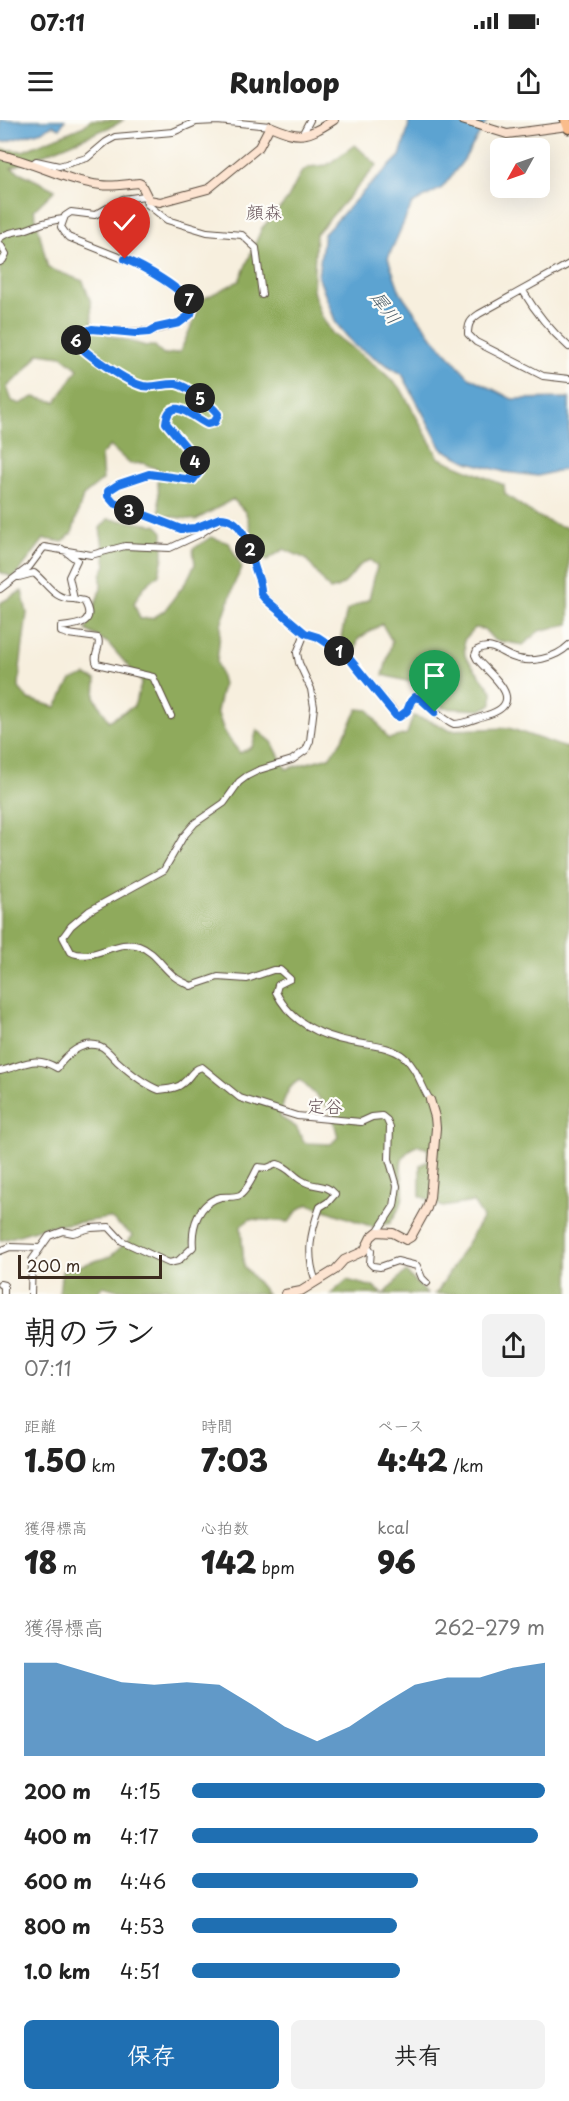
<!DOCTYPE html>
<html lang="ja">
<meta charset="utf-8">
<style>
:root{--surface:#fff;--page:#f2f2f2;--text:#222;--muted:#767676;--accent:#1f6fb2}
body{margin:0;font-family:"Playpen Sans","Klee One",sans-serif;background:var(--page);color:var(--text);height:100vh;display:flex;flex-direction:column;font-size:22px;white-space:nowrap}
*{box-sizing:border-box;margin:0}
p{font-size:20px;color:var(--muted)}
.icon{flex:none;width:33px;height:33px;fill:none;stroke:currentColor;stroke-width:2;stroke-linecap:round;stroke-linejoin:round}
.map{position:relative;height:1174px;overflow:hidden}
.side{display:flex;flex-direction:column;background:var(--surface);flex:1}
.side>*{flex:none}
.needle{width:39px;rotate:230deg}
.fabs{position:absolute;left:490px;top:18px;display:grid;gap:12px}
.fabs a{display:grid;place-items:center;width:60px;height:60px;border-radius:9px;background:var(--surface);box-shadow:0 6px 24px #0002;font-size:30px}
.scale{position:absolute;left:18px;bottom:15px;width:144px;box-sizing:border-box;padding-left:6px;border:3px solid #3b2a1e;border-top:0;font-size:16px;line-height:21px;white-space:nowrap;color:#3b2a1e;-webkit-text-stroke:4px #fdfcf7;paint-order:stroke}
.pin{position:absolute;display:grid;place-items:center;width:51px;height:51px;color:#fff;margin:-62px -26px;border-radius:50% 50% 50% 0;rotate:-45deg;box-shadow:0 0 6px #0007}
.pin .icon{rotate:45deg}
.km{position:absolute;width:30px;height:30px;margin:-15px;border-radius:50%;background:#222;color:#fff;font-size:16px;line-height:30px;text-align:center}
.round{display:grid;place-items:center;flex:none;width:63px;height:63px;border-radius:9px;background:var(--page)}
.head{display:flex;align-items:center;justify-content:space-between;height:102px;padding:0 24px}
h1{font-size:33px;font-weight:800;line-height:45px}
.stats{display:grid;grid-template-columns:repeat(3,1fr);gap:9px;height:102px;padding:6px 24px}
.stats div{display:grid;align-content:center}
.stats b{font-size:30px;font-weight:800}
.stats small{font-size:16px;font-weight:400}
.stats p{font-size:16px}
.chart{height:168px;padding:12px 24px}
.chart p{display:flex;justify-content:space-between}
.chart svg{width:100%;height:108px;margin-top:6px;fill:var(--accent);opacity:.7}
.button{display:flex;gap:12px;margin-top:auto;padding:12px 24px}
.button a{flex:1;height:69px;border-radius:9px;background:var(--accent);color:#fff;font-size:24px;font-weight:800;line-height:69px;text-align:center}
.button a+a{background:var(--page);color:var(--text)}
ul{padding:0 24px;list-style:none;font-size:20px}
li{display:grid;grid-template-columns:96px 72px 1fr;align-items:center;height:45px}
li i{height:15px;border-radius:8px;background:var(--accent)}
.status{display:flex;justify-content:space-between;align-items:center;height:42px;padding:0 30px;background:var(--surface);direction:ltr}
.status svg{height:16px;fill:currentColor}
header{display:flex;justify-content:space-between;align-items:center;height:78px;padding:0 24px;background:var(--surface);font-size:27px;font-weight:800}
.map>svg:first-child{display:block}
.forest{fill:#8faa5c;stroke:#656a3d;stroke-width:1.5;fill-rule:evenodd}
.water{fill:#5ba3d1;stroke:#4b6678;stroke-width:1.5}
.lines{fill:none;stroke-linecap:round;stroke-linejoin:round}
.street-casing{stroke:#57483b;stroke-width:8}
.secondary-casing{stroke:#57483b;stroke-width:10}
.highway-casing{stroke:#57483b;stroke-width:13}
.street{stroke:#fff;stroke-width:6}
.secondary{stroke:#fde4d1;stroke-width:8}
.highway{stroke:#fabc8b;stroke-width:10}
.route-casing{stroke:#fff;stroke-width:12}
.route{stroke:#1a73e8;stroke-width:8}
.labels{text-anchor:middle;stroke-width:4.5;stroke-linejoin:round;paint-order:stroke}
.neighbourhood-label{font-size:18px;fill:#6a575d;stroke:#fdfcf7}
.water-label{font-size:18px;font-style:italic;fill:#485a66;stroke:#fdfcf7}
</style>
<div class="status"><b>07:11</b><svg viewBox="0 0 49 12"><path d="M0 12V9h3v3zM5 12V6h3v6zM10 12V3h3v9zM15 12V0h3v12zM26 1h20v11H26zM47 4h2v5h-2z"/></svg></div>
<header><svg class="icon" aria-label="menu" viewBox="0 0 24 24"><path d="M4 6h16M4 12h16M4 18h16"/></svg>Runloop<svg class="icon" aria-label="share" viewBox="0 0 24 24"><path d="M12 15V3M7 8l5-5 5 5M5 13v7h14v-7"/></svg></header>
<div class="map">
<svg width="569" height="1174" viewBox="0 0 569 1174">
<rect width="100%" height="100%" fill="#fdfcf7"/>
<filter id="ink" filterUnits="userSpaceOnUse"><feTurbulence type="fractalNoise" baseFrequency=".0167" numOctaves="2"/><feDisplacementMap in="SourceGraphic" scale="12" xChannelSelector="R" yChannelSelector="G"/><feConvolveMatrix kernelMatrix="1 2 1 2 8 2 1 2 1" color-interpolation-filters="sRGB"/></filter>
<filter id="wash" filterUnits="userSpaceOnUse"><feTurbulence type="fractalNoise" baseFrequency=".008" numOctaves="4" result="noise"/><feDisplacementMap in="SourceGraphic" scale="24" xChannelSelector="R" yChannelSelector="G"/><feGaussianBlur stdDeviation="1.35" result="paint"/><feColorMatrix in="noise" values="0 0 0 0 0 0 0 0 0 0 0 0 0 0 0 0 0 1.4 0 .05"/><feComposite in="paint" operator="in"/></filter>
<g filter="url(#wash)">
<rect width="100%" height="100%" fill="#f7efde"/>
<path class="forest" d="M90 0H123L117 4 11 48 55 70 34 90 48 148 83 161 91 183 92 202 108 215 146 226H155L163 235 180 232 203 179 239 161 262 108 287 80 301 53 309 47 327 45 355 25 377 45 316 114 313 171 321 195 332 213 380 249 401 269 439 338 504 365 505 374C526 389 543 403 569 408V504L539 511 523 525 494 520 484 509 475 508 464 520 465 536 492 571V584L481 590 443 588 430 567 383 555 392 521 382 504 358 519 355 534 341 517 347 490 369 479 377 446 370 440C352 445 354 464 330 470L306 439 284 429 267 440 257 432 246 393 233 379 196 400 160 395 157 349 143 343 130 344 110 326 101 335 103 360 83 376 72 413 63 422 44 419 14 458 0 452V29L23 31 84 6ZM39 233 62 236 78 249 56 282 34 277 20 284 12 281 7 267 25 251Z
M108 399 156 405 163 412V437L159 454 143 468 134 483 140 499 153 498 164 491 186 462 195 444 193 429 211 417 229 423 242 448 235 462 221 505 217 542 223 564 217 591 225 614 240 633 252 627 257 610 272 622 286 649 329 637 341 622 358 589 369 590 388 619 407 614 413 596 430 601 449 610 509 608 566 628 569 626V1174H434L438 1171 483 1097 473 1082 443 1087 420 1076V1045L428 1041V1029L418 1025C388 1040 408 1056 402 1081 400 1088 394 1096 390 1103L373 1107 308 1084 298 1090 289 1102 250 1099 241 1106 244 1146 267 1174H170L167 1168 117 1170 103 1166 96 1174 59 1173 62 1151 111 1136 133 1116 110 1098 45 1107 0 1121V483L22 471 27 493 20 548 19 568 28 579 56 587 71 560 86 555 96 560 95 578 109 601 134 586 142 562 108 523 86 510 101 468V455L106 445 100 408ZM300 960 331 990 338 1017 331 1024 305 1023 296 1007 280 997C283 983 286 966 300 960Z
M406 1152 427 1174H331L347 1160 373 1167 384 1174C393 1167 397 1158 406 1152Z"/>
<path class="water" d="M0 0H65L60 8 53 5 42 11 4 22 0 21Z
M409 0H488L463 41 442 68 412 84 388 138 400 172 433 218 469 257 512 279 569 278V348L538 356 505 352 468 342 442 329 402 254 355 226 336 203 318 156 324 114 363 72 400 36 408 9Z"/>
</g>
<g filter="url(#ink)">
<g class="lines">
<g class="street-casing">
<path id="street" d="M302 15 310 0
M31 45 36 41 59 46 87 38 106 22 115 17 173 12 196 2 217 1 270 6
M0 118C7 112 15 112 24 110 40 105 44 101 63 99
M0 124 6 134 3 140 0 142
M569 144 479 194C470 200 468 204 468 214L476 222 543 256 569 259
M523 171C536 193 550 210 569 227
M262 175 256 128 242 115 207 112 167 100 147 84 145 76 123 79 95 95 71 92 65 96 61 107 68 117 141 146 184 175 193 186 191 194 187 199C154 216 127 212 92 209 85 210 78 211 75 218 78 230 130 263 143 266 154 268 165 263 176 264 186 265 212 286 218 294L215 302 207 304C193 297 169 274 166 303L199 345 200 351 193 360 149 354 110 368 107 374 114 383 181 409 195 408 220 397C244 399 249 427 254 445 257 456 261 463 261 474L305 513 318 517 348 537 399 597C409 594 408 583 415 577 429 581 439 598 454 604 465 604 476 598 487 595 529 582 491 556 477 539L475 535 477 530C491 522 499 532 512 537 530 544 555 539 569 525
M62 429 77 440 69 457 74 479 84 481C97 503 79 505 61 507V512L68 514 98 518C102 527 92 535 97 544L153 557 171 596
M19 457 34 453C48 464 54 480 74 479
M0 469 29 447 44 427 91 435 125 426 170 428 200 414 219 401V398
M305 513 297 533 299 543 311 569 314 587 310 621 306 630 292 640 259 650 247 656 239 662 224 683 195 703 183 717 164 750 89 791 71 806 63 817 71 832C93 843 117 818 139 826 154 831 163 848 175 857 180 861 186 863 191 866L218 857 247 859 273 850H280L290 859 278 865 276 872C292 906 328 919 364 924 377 926 393 928 404 937 417 948 421 966 430 980
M0 951C23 946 34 934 57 948 66 935 82 920 100 926 106 928 112 936 117 941 129 952 144 964 159 970 167 969 177 969 183 963 191 957 191 950 202 947L240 978 297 996 361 1002 372 997 382 996 387 1000 390 1007 389 1039 397 1066 394 1086 377 1112
M367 1125 371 1131 370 1143 373 1146 380 1147 397 1141 417 1146 422 1158 427 1163
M0 1131 10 1127 40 1128
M0 1164 4 1165V1174
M31 1174 32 1140 49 1116 63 1111 73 1113 91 1108 109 1107 122 1121 169 1143 178 1141 193 1127C191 1106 199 1082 221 1077 227 1076 234 1078 240 1075 247 1071 254 1055 258 1047L267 1048 277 1044C289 1047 293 1056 303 1061 314 1068 326 1063 335 1074L328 1082 320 1087C310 1114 306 1135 316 1162"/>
</g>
<g class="secondary-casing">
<path id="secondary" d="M462 0 507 14 568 6
M0 35C34 42 66 61 101 65 113 67 126 64 139 63L141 64 149 80 160 82 208 69 259 27 270 6C300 19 306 18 334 0
M285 1174 301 1171 335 1150 344 1140 364 1131 371 1117 377 1112 393 1113 406 1120 411 1117 427 1088 430 1078 436 1008 435 997 430 980"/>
</g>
<g class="highway-casing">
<path id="highway" d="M566 0 569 8"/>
</g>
<use href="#street" class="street"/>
<use href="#secondary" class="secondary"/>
<use href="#highway" class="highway"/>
</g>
</g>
<g class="lines" filter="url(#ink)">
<g class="route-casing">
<path id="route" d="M125 139C144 147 183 169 193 186L191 194 179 203 156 208 149 212 136 213 92 209 76 215V222C85 234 129 263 143 266 154 268 165 263 176 264 186 265 211 285 218 294L215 302 207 304C193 297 169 274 166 303L186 327 200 351 193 360 149 354 119 364 108 371V376L114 383 181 409 195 408 220 398C244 398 249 427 254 445 257 456 262 463 261 474L265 479 305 513 318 517 348 537 396 596 399 597 407 591 411 581 415 577 421 579 435 592"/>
</g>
<use href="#route" class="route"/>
</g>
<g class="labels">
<g class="neighbourhood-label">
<text x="264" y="99">顔森</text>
<text x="325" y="993">定谷</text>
</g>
<g class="water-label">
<text transform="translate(385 188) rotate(53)" y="6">犀川</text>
</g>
</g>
</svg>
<div class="fabs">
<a><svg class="needle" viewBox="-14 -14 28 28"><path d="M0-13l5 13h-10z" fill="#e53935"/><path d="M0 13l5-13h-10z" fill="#767676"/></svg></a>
</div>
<div class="scale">200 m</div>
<div class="pin" style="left:435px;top:592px;background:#1e9e55"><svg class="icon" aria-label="arrive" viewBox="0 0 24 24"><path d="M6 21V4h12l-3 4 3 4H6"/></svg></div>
<div class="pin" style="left:125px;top:139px;background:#d93025"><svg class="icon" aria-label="check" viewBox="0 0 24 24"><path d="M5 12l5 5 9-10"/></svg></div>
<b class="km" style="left:339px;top:531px">1</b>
<b class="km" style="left:250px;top:429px">2</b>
<b class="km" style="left:129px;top:390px">3</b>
<b class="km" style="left:195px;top:341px">4</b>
<b class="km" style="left:200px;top:278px">5</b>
<b class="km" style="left:76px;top:220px">6</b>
<b class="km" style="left:189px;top:179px">7</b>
</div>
<section class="side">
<div class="head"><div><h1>朝のラン</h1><p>07:11</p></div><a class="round"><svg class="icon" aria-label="share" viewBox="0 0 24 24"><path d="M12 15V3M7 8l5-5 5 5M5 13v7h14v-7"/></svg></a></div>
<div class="stats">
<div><p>距離</p><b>1.50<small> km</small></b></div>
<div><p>時間</p><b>7:03</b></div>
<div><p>ペース</p><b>4:42<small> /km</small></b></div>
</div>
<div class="stats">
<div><p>獲得標高</p><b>18<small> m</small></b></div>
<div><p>心拍数</p><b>142<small> bpm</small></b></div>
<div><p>kcal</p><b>96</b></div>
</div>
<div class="chart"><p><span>獲得標高</span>262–279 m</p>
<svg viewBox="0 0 160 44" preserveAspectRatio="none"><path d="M0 44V6L10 6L20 10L30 14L40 15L50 14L60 15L70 23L80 32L90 38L100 32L110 23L120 15L130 12L140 12L150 8L160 6V44z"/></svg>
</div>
<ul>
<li><b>200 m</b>4:15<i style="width:100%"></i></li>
<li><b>400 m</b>4:17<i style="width:98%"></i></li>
<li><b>600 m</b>4:46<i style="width:64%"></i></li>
<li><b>800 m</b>4:53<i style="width:58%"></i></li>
<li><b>1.0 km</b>4:51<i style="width:59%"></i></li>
</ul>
<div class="button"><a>保存</a><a>共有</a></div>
</section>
